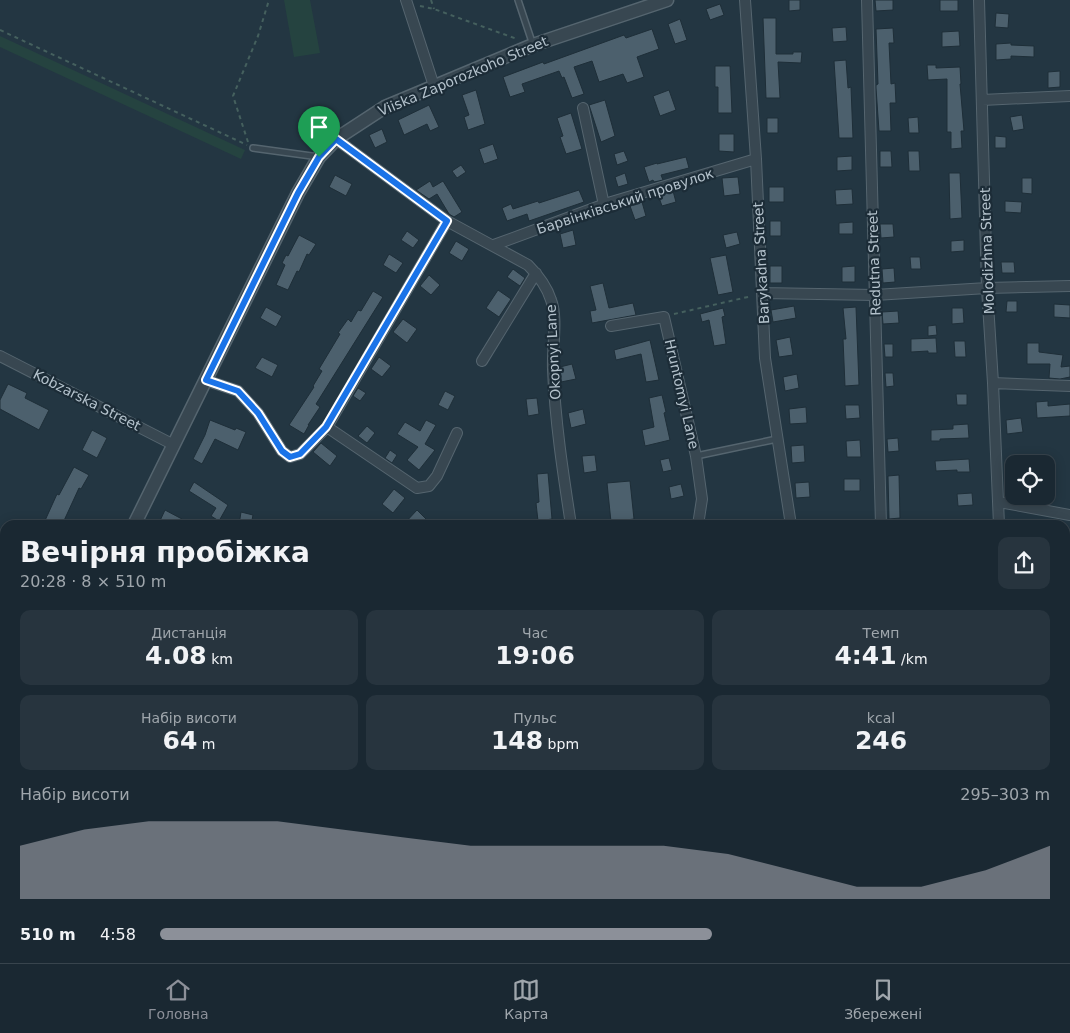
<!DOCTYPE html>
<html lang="uk">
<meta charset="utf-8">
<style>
:root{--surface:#1a2832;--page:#27343e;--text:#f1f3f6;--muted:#9fa6ac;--line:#38444d;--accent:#8c9099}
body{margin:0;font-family:"DejaVu Sans",sans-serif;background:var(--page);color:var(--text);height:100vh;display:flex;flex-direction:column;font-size:19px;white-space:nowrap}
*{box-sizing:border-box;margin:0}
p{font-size:16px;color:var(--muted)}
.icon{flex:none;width:28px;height:28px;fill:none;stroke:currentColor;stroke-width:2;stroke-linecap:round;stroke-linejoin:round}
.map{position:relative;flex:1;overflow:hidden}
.sheet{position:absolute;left:0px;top:520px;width:1070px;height:444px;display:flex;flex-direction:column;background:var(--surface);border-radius:15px 15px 0 0;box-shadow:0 2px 12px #0003,0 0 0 1px var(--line)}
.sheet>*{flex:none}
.fabs{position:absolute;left:1005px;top:455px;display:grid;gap:10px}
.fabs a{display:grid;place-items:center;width:50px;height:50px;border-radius:10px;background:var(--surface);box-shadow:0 2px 12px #0003,0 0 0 1px var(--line);font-size:25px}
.pin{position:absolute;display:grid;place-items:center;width:42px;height:42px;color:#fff;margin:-51px -21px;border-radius:50% 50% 50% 0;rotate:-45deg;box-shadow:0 0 5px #0007}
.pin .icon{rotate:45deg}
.round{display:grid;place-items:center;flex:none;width:52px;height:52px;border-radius:10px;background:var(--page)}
.summary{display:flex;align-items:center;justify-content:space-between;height:85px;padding:0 20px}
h1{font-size:28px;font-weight:800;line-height:38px}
.stats{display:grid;grid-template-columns:repeat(3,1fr);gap:8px;height:85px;padding:5px 20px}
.stats div{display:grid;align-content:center;border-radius:10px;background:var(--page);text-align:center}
.stats b{font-size:25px;font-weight:800}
.stats small{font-size:14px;font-weight:400}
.stats p{font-size:14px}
.chart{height:140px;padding:10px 20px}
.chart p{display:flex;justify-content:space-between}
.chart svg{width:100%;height:90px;margin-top:5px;fill:var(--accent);opacity:.7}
ul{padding:0 20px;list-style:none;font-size:16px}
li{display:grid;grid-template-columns:80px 60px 1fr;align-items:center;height:38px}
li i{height:12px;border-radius:6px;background:var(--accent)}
.dock{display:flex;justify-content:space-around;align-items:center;height:70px;border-top:1px solid var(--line);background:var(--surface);font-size:14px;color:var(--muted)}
.dock a{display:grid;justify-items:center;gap:2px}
.dock .selected{color:var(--accent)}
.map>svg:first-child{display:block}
.green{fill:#254340}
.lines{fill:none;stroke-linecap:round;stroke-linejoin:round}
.stream{stroke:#35566a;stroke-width:3}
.building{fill:#4c606d;stroke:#1e2e38}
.service-casing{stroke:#55656f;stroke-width:8}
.minor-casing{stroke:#55656f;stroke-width:12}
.tertiary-casing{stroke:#55656f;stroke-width:15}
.path{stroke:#45605e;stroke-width:2;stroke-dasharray:4 4;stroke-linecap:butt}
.service{stroke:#384751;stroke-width:5}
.minor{stroke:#384751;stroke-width:10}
.tertiary{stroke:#384751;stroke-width:12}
.route-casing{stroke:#fff;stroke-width:10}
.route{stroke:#1a73e8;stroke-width:6}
.labels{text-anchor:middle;stroke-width:4.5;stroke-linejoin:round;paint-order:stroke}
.street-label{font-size:14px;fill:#b4c2cc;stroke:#1c2c37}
</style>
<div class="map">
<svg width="1070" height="963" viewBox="0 0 1070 963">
<rect width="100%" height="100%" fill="#233642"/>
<path class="green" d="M284 0H310L320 53 294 57Z
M0 36 245 150 241 159 0 47Z
M0 679 5 681V714L3 719 0 717Z"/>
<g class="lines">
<path class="stream" d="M462 959 463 963"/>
</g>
<path class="building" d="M789 0H800V10L789 11Z
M875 0H893V10L876 11Z
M940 0H958V11H940Z
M720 4 724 15 710 20 706 9Z
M996 13 1009 14 1008 28 995 27Z
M763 18H776V54H793V52H802L801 63 778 62 780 98H766Z
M680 19 687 40 675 44 668 24Z
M846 27 847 41 833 42 832 28Z
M893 28 894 43H889L891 84 895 83 896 103H890L891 131H879L876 88V85L878 84 876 29Z
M652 29 659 49 637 57 644 77 627 83 623 74 599 82 592 61 574 67 584 94 572 98 564 77 562 78 559 71 522 84 525 92 510 97 503 77 543 62 544 64 624 35 626 38Z
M959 31 960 46 942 47V32Z
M1011 43V45L1034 46V57L1011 56V59L996 60V44Z
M846 60 848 88 851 87 853 138H839L834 61Z
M927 65H936V68L960 67 961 84H960L964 131H961L962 148 951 149V132H947V79L928 80Z
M715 66H730L732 113H718V87H715Z
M1060 71V87L1048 88V72Z
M476 90 485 124 468 130 464 117 469 115 462 95Z
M669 90 676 110 660 116 653 96Z
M605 100 615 136 601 142 589 105Z
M429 105 439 127 430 131 427 124 404 135 398 120Z
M571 113 582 149 566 154 560 137 563 136 557 118Z
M1022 115 1024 129 1013 131 1010 117Z
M918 117 919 133H909L908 118Z
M767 118H778V133H767Z
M382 129 387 142 375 148 369 135Z
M719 134H734V152L719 151Z
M995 136 1006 137V148H995Z
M493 144 498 159 484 164 479 149Z
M624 151 628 161 617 165 614 154Z
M880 151H891L892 167H880Z
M908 151H919L920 171H909Z
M852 156V170L837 171V157Z
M686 157 689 168 661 175 663 180 654 182 653 180 649 182 644 167 657 163V164Z
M461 165 466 172 457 178 452 171Z
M625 173 628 184 618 187 615 177Z
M949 173H960L962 218 950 219Z
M335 175 352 184 346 196 329 187Z
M738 177 740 194 724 196 722 178Z
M1022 178H1032V194L1022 193Z
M430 181 433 187 443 181 462 212 454 217 449 214 437 194 429 199 416 190Z
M769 187H784V202H769Z
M852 189 853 204 836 205 835 190Z
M579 190 584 202 529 221 527 214 507 221 502 208 511 204 513 209 538 201 539 203Z
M673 191 676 202 662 206 658 195Z
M1005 201 1022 202 1021 213 1005 212Z
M642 202 646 216 635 220 630 206Z
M770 221H781V236H770Z
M853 222V234H839V223Z
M880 224H893L894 237 881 238Z
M573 230 576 245 563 248 560 234Z
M407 231 419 240 413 248 401 240Z
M737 232 740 244 726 248 723 235Z
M299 235 316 244 309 255 307 254 299 272 297 271 288 290 276 285 285 265 282 263 286 255 288 256Z
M964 240V251L951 252V241Z
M456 241 469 249 462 261 449 253Z
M389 254 403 263 396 273 383 265Z
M726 255 733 292 718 295 710 258Z
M910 257H920L921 269H911Z
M1001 262H1014L1015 273H1002Z
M770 266H782V283H770Z
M855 266V282H842V267Z
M894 268 895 282 883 283 882 269Z
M513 269 525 278 520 286 507 277Z
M429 275 440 285 431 295 420 286Z
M603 283 609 308 633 303 636 315 592 323 590 311 596 310 590 286Z
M498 290 511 299 499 317 486 308Z
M373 291 383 297 316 404 320 407 308 425H309L304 434 289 425 314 387 313 386 322 371 319 369 340 334 338 333 348 319 351 322 358 310 361 311Z
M1007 301H1017V312H1006Z
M1054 304 1070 305V318L1054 317Z
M794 306 796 318 773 322 771 310Z
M266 307 282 316 276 327 260 318Z
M856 307 859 385 845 386 843 339H846L843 308Z
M723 308 725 316 722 317 726 344 714 346 709 320 702 322 700 314Z
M952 308H963L964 323 952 324Z
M898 311 899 323 883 324 882 312Z
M403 319 417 329 407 343 393 332Z
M936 325 937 335 928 336V326Z
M790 337 793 355 779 357 776 340Z
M936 338 937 353H928V351L911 352V339Z
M650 340 659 380 646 382 641 354 616 360 614 350Z
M954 341H965L966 357H955Z
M1027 343H1039V352L1063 355 1061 367 1070 366V377L1060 379 1049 378 1050 364H1027Z
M884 344H893V357H885Z
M262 357 278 365 272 377 255 368Z
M379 357 391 366 382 377 371 369Z
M572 364 576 379 561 382 560 367Z
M885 373H893L894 386 886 387Z
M797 374 799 388 785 391 783 377Z
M8 384 27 393 25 398 49 410 39 430 0 409V400Z
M358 388 366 393 360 401 353 396Z
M445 391 455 396 448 410 438 405Z
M956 394H967V405H957Z
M662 395 666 412 664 413 670 440 645 446 642 430 654 427 649 398Z
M537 398 539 414 528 416 526 399Z
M1048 401V406L1070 404V416L1037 418 1036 402Z
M845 405H859L860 418 846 419Z
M806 407 807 423 790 424 789 409Z
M583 409 586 424 571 428 568 413Z
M1021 418 1023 432 1007 434 1006 420Z
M210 420 235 430 236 428 246 432 238 450 215 439 202 464 193 459 205 435Z
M426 420 436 425 425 444 435 450 419 470 407 460 418 447 397 434 405 422 420 431Z
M968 424 969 438 940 439V441H931V430L953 429V425Z
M367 426 375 433 367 443 358 436Z
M92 430 107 438 97 458 82 450Z
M898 438 899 451 888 452 887 439Z
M860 440 861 457H847L846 441Z
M321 443 337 456 330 466 313 452Z
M804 445 805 462 792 463 791 446Z
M390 450 397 455 392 463 385 458Z
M595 455 597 471 584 473 582 456Z
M669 458 672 470 663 472 660 460Z
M969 459 970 472H957V470L936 471 935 461Z
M74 467 89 475 81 489 79 488 62 525H43L57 494 59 495Z
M548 473 552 519 538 521 536 503 539 502 537 474Z
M899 475 900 518 889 519 888 476Z
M844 479H860V491H844Z
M630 481 634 519 611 522 607 483Z
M194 482 228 505 219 521 211 516 216 508 189 491Z
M809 482 810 497 796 498 795 483Z
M681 484 684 496 671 499 669 487Z
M394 489 405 498 393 513 382 504Z
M972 493 973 505 958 506 957 494Z
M165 510 182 519 179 525H158Z
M417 510 428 521 424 525H403Z
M241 512 253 515 251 525H239Z"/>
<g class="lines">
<g class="service-casing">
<path id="service" d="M518 0 533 45
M253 148 319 157
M696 456 777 439
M444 959 445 963"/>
</g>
<g class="minor-casing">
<path id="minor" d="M406 0 434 86
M745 0 756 159 765 358 791 525
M867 0 881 525
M979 0 987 288 993 383 999 525
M982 100 1070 96
M583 108 604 205
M336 139 447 221 528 265C537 274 547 287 551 300 558 318 552 348 553 369 555 421 563 473 571 525
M494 245 608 203 756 159
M762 293 875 295 987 288 1070 286
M611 326 664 317 696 456 702 499 698 525
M0 356 174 445
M482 361 536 273
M205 380 238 391 258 413 282 451 290 457 300 454 327 427 447 221
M993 383 1070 386
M327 427 417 488 429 486 437 476 457 433
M999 502 1070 515
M0 548 5 550
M1065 762 1070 764
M0 798 5 800
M1065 941 1070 923
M183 959 186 963
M1005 959 1014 963
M66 963 68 959
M324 963V959
M604 963 614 959
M942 963 943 959
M1059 963 1060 959"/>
</g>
<g class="tertiary-casing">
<path id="tertiary" d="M134 525 298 193 319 157 336 139 385 107 533 45 667 0
M0 786 5 776"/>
</g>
<path class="path" d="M431 0 434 9
M420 6 434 9 517 39
M0 30 247 145
M248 142 233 96 258 36 269 0
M674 314 752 296
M165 959 169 963"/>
<use href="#service" class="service"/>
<use href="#minor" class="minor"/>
<use href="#tertiary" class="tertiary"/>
</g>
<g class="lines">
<g class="route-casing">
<path id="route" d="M336 139 447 221 326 427 300 454 290 457 282 451 258 413 238 391 206 380 298 193 319 157Z"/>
</g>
<use href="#route" class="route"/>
</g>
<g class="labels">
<g class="street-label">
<text transform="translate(463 76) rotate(-23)" y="5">Viiska Zaporozkoho Street</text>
<text transform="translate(625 201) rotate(-18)" y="5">Барвінківський провулок</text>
<text transform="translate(987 251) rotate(-92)" y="5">Molodizhna Street</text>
<text transform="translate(761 263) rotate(-93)" y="5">Barykadna Street</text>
<text transform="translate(874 263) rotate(-92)" y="5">Redutna Street</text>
<text transform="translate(553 352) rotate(-93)" y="5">Okopnyi Lane</text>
<text transform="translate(682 394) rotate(77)" y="5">Hruntomyi Lane</text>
<text transform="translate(87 400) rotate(27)" y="5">Kobzarska Street</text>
</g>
</g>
</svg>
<div class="fabs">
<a><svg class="icon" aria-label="locate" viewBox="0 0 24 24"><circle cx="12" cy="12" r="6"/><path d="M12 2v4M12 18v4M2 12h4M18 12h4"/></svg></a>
</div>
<div class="pin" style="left:319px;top:157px;background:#1e9e55"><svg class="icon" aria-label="arrive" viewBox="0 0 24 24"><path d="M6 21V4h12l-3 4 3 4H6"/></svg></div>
<section class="sheet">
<div class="summary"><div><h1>Вечірня пробіжка</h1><p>20:28 · 8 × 510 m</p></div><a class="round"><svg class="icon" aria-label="share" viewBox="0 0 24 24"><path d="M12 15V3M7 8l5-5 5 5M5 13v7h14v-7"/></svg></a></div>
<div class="stats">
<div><p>Дистанція</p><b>4.08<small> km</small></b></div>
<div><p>Час</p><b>19:06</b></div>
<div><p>Темп</p><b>4:41<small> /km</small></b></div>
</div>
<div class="stats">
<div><p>Набір висоти</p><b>64<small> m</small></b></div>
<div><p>Пульс</p><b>148<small> bpm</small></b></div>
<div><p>kcal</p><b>246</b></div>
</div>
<div class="chart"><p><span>Набір висоти</span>295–303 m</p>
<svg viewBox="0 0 160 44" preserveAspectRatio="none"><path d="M0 44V18L10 10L20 6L30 6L40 6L50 10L60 14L70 18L80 18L90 18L100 18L110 22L120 30L130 38L140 38L150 30L160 18V44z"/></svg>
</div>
<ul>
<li><b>510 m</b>4:58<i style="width:62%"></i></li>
</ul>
</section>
</div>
<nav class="dock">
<a class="selected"><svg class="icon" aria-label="home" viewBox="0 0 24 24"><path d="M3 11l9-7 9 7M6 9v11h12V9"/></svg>Головна</a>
<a><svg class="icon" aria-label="map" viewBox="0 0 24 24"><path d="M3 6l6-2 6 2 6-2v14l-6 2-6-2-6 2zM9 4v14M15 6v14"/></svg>Карта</a>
<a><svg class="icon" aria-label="saved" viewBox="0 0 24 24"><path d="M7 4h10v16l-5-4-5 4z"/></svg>Збережені</a>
</nav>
